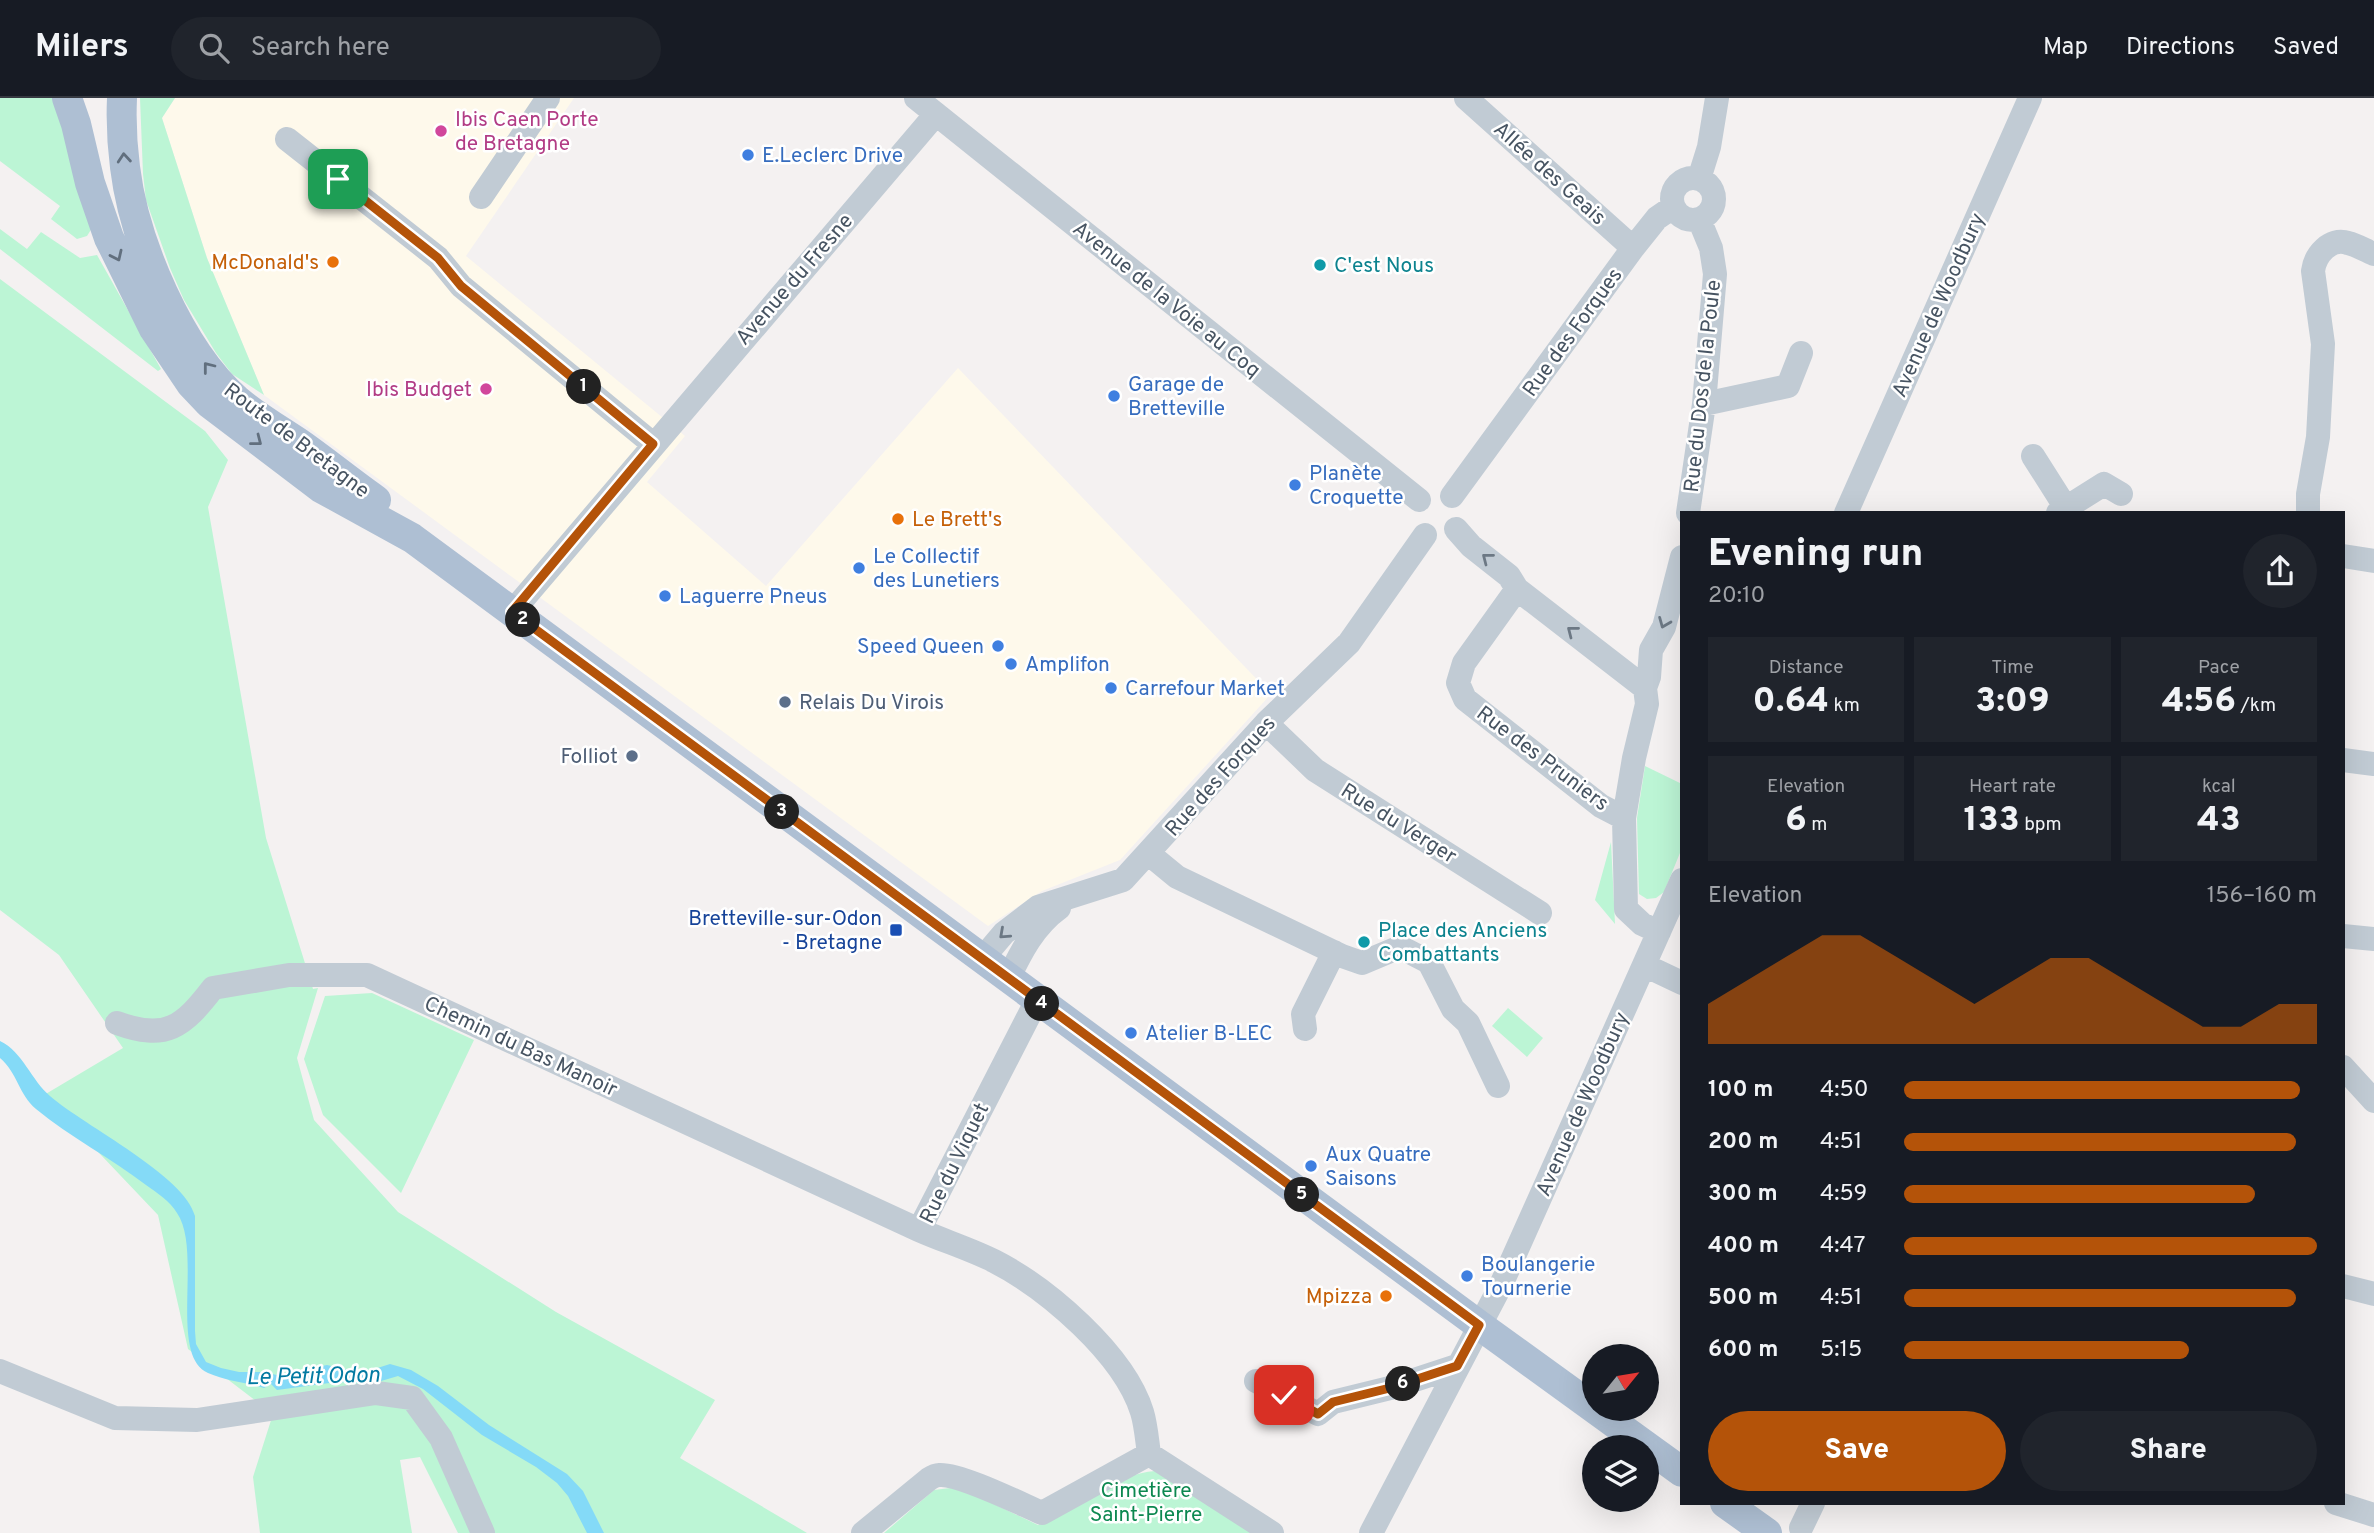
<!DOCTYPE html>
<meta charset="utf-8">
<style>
:root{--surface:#171b24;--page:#20242c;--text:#f1f3f6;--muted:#9ea1a6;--line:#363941;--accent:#b45309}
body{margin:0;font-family:Overpass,sans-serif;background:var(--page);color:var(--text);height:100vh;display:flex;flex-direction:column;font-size:26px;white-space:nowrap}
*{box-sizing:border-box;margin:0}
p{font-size:23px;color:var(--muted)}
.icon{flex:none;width:38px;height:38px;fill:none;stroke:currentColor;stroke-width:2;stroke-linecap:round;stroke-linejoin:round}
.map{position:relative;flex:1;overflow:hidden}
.sheet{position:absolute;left:1680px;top:413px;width:665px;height:994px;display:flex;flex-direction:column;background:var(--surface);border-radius:0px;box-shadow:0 7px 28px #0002}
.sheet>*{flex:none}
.needle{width:46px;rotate:60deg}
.fabs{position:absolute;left:1582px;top:1246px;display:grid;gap:14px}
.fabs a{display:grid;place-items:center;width:77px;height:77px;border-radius:50%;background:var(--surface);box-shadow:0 7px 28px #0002;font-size:35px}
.pin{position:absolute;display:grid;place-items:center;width:60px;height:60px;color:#fff;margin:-30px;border-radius:14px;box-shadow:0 4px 10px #0006}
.km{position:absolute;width:35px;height:35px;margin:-18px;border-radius:50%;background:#222;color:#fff;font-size:19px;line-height:35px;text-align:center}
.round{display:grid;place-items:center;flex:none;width:74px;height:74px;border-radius:37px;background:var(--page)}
.head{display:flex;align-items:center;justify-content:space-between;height:119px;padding:0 28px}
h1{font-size:38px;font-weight:800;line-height:52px}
.stats{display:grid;grid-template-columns:repeat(3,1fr);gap:10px;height:119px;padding:7px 28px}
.stats div{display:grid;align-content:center;border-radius:0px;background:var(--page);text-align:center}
.stats b{font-size:35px;font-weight:800}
.stats small{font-size:19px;font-weight:400}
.stats p{font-size:19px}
.chart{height:196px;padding:14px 28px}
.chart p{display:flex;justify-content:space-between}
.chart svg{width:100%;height:126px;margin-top:7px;fill:var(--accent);opacity:.7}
.cta{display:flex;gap:14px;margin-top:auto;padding:14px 28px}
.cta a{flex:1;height:80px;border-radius:42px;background:var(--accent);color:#fff;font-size:28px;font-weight:800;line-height:80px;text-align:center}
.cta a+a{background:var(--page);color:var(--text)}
ul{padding:0 28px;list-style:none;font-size:23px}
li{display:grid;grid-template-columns:112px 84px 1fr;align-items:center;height:52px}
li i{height:18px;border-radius:9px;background:var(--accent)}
header{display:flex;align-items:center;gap:42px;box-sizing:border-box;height:98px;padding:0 35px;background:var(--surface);border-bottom:2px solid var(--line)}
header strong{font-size:33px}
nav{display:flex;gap:38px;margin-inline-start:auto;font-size:24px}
.search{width:490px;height:63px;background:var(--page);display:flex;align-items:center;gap:18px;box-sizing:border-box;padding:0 24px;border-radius:38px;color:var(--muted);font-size:26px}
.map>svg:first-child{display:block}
.commercial{fill:#fef9eb}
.green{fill:#bcf5d5}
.water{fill:#84daf7}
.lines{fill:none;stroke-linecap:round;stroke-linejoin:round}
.minor{stroke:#c1cbd4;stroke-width:24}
.major{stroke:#aebfd3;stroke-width:30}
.oneway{stroke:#616f7e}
.oneway2{stroke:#6c7884}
.route-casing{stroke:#fff;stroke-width:14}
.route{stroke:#b45309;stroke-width:9}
.hotel-dot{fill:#d1479c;stroke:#fff;stroke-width:2.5}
.shop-dot{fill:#3f7fe0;stroke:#fff;stroke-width:2.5}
.food-dot{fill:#e8710a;stroke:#fff;stroke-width:2.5}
.culture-dot{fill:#0f9aa8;stroke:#fff;stroke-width:2.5}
.service-dot{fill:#5c6f8a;stroke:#fff;stroke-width:2.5}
.transit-dot{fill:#1a4fb4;stroke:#fff;stroke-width:2.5}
.labels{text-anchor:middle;stroke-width:5;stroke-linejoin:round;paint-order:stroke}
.hotel-label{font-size:21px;fill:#b23c85;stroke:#fff;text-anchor:start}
.shop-label{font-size:21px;fill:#366cbe;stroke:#fff;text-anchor:start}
.street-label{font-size:21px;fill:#475462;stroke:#fff}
.food-label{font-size:21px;fill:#c56008;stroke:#fff;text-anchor:end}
.culture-label{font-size:21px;fill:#0d838f;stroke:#fff;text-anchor:start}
.service-label{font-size:21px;fill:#4e5e75;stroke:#fff;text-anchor:start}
.transit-label{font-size:21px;fill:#164399;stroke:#fff;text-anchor:end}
.park-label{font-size:21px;fill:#0c8850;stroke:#fff}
.water-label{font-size:23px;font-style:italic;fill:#037aa2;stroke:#fff}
</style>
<header>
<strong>Milers</strong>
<div class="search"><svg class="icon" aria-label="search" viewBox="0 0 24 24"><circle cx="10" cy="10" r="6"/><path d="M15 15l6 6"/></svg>Search here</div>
<nav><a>Map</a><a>Directions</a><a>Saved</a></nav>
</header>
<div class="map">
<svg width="2374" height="1435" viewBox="0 0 2374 1435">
<rect width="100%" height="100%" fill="#f4f1f1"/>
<path class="commercial" d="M175 0H574L466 158 685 338 647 384 766 488 958 270 1271 596 1120 762 1042 793 988 828 264 297 207 160 162 20Z"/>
<path class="green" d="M0 0H54L92 130 87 138 77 141 51 121 60 108 0 63Z
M140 0H175L162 20 207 160 264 297 232 276 216 255 184 202 170 170 146 102 143 76Z
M0 131 27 151 41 134 80 160 97 157 161 271 158 273 0 151Z
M0 181 205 333 228 362 208 409 266 740 313 891 318 890 297 960 314 1022 398 1114 556 1214 715 1302 680 1360 807 1435H458L420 1359 400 1362 412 1435H260L253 1379 273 1316 188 1251 158 1117 44 997 123 950 59 857 0 812Z
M1645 668 1682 686V750L1664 794 1656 800 1647 801 1639 796 1637 720Z
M1611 744 1615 826 1595 802Z
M372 895 474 942 401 1095 323 1017 304 961 325 898Z
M1508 910 1543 940 1527 959 1492 928Z
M1155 1373 1259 1435H884L934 1392 958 1389 1038 1427C1070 1409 1119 1375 1155 1373Z"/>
<path class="water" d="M0 943C23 954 31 982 50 998 86 1029 184 1077 195 1118V1233L196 1246 206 1264 221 1270 239 1274H262L277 1277 327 1267 362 1275 390 1266 411 1272 438 1288 489 1327 567 1376 583 1393 604 1435H587L568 1398 557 1385 536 1369 482 1337 423 1291 398 1278 371 1286 337 1284 277 1292 271 1286 264 1290C245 1284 226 1283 208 1275 168 1258 203 1152 177 1115 170 1103 157 1095 146 1087 111 1060 70 1039 36 1011 19 997 17 974 0 960Z"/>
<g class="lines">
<path class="minor" d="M916 0 1419 402
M1466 0 1633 150
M287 41 438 160 461 188 653 346
M1672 101a21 21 0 1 1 42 0a21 21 0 1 1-42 0Z
M1699 81 1709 49 1717 0
M481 99 548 0
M1704 306 1788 288 1801 255
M2033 358 2066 410
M1452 398 1633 150 1657 120 1673 109
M1688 415 1704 306 1715 176 1711 150 1699 121
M1846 415 2030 0
M2058 415 2104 386 2121 396
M2308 415V396L2318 339 2323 246 2313 173C2315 157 2330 139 2348 145 2357 147 2366 153 2374 156
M1456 431 1471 448 1509 478 1517 491 1645 590
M2343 458 2374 463
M1517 491 1464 565 1458 585 1465 601 1601 708 1624 720
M512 514 936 16
M1266 625 1315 672 1540 815
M2343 662 2374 666
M1149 756 1177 779 1342 858 1362 865 1400 849 1429 864 1453 911 1468 925 1498 988
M1659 834 1642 826 1626 811 1624 720 1634 660 1647 606 1645 590 1649 579 1651 552 1664 529 1682 459
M2343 838 2374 841
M982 861 1004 835 1038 809 1123 782 1266 625 1349 545 1425 437
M1644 867 1682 885
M1008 881C1021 854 1034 828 1059 810
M117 925C166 943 183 929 213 890L289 877H367L919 1132C944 1143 970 1151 994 1163 1047 1190 1124 1256 1142 1314 1146 1327 1147 1342 1149 1356L1272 1435
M1305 931 1303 916 1334 854
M2343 969 2374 1003
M919 1132 1037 902
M2343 1188 2374 1196
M0 1273 115 1320 197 1322 376 1295 412 1300 441 1340 483 1435
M1256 1283 1318 1316 1333 1304 1390 1290 1457 1268
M2336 1405 2374 1417
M1801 1430 1813 1405
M863 1435 929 1381C932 1379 936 1377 939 1377 959 1375 1021 1406 1042 1415L1149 1356
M1371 1435 1501 1187 1682 782"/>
<path class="major" d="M67 0 76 26 90 85 109 140 154 231 191 286 209 305 321 390 412 440 1479 1227 1682 1374
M122 0C121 23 122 46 125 69 134 144 180 252 237 302 256 318 278 331 299 345 325 363 350 384 376 402
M1725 1405 1767 1435"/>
</g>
<defs><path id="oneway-chevron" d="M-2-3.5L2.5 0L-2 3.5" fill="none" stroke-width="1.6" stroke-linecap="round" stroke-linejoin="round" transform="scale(1.75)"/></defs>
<g class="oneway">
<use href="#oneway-chevron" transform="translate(124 60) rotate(-95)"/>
<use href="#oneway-chevron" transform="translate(117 158) rotate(65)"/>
<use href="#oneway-chevron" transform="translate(208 269) rotate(-128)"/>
<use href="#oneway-chevron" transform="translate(257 343) rotate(38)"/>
</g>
<g class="oneway2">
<use href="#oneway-chevron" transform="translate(1487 460) rotate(-142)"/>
<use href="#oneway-chevron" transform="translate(1664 525) rotate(112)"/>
<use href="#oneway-chevron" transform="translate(1572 533) rotate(-142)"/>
<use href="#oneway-chevron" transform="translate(1004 836) rotate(138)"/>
</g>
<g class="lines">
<g class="route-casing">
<path id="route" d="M338 81 438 160 461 188 653 346 512 514 1479 1227 1457 1268 1390 1290 1333 1304 1318 1316 1284 1297"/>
</g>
<use href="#route" class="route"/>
</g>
<g class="hotel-dot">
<circle cx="441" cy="33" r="7"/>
<circle cx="486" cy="291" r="7"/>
</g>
<g class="shop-dot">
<circle cx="748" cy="57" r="7"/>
<circle cx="1114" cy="298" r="7"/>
<circle cx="1295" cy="387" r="7"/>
<circle cx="859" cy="470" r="7"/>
<circle cx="665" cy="498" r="7"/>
<circle cx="998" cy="548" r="7"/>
<circle cx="1011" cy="566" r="7"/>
<circle cx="1111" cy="590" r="7"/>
<circle cx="1131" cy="935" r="7"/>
<circle cx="1311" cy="1068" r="7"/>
<circle cx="1467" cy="1178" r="7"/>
</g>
<g class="food-dot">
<circle cx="333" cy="164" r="7"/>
<circle cx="898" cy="421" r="7"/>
<circle cx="1386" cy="1198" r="7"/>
</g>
<g class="culture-dot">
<circle cx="1320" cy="167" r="7"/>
<circle cx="1364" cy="844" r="7"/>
</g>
<g class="service-dot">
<circle cx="785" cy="604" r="7"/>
<circle cx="632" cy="658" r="7"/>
</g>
<rect class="transit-dot" x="889" y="825" width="14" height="14" rx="3.5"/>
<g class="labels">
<g class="hotel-label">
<text x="455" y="28">Ibis Caen Porte<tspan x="455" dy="24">de Bretagne</tspan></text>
<text x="472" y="298" text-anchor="end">Ibis Budget</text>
</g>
<g class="shop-label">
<text x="762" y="64">E.Leclerc Drive</text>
<text x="1128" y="293">Garage de<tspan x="1128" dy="24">Bretteville</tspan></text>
<text x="1309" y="382">Planète<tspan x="1309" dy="24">Croquette</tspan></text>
<text x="873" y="465">Le Collectif<tspan x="873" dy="24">des Lunetiers</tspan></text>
<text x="679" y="505">Laguerre Pneus</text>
<text x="984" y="555" text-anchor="end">Speed Queen</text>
<text x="1025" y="573">Amplifon</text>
<text x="1125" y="597">Carrefour Market</text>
<text x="1145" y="942">Atelier B-LEC</text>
<text x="1325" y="1063">Aux Quatre<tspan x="1325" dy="24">Saisons</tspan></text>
<text x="1481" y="1173">Boulangerie<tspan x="1481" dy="24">Tournerie</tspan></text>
</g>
<g class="street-label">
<text transform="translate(1550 75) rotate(42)" y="7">Allée des Geais</text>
<text transform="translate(794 181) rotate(-49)" y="7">Avenue du Fresne</text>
<text transform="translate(1167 201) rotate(39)" y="7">Avenue de la Voie au Coq</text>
<text transform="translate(1938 207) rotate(-66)" y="7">Avenue de Woodbury</text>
<text transform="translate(1572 234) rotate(-54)" y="7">Rue des Forques</text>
<text transform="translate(1702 288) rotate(-84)" y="7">Rue du Dos de la Poule</text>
<text transform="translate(297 342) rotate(37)" y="7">Route de Bretagne</text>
<text transform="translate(1543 660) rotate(37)" y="7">Rue des Pruniers</text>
<text transform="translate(1220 678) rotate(-48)" y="7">Rue des Forques</text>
<text transform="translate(1399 725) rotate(32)" y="7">Rue du Verger</text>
<text transform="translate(521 948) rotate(25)" y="7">Chemin du Bas Manoir</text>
<text transform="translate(1582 1006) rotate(-66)" y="7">Avenue de Woodbury</text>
<text transform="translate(954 1065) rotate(-64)" y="7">Rue du Viquet</text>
</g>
<g class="food-label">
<text x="319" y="171">McDonald's</text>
<text x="912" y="428" text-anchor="start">Le Brett's</text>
<text x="1372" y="1205">Mpizza</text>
</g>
<g class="culture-label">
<text x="1334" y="174">C'est Nous</text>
<text x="1378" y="839">Place des Anciens<tspan x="1378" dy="24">Combattants</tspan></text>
</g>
<g class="service-label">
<text x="799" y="611">Relais Du Virois</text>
<text x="618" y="665" text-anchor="end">Folliot</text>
</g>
<g class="transit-label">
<text x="882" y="827">Bretteville-sur-Odon<tspan x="882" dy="24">- Bretagne</tspan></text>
</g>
<g class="park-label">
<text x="1146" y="1399">Cimetière<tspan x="1146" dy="24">Saint-Pierre</tspan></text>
</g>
<g class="water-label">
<text transform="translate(313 1277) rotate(-1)" y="8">Le Petit Odon</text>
</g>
</g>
</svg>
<div class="fabs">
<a><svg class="needle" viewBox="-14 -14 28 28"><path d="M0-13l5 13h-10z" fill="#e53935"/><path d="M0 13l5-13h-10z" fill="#9ea1a6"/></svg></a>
<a><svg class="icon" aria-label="layers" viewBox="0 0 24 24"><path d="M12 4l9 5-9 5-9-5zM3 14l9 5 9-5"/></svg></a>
</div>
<div class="pin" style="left:338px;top:81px;background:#1e9e55"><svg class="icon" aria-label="arrive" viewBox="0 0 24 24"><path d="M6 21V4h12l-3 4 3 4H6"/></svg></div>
<div class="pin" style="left:1284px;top:1297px;background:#d93025"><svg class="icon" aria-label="check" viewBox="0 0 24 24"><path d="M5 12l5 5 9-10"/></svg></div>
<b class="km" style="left:584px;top:289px">1</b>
<b class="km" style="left:523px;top:522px">2</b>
<b class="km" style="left:782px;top:714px">3</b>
<b class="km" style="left:1042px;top:906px">4</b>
<b class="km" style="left:1302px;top:1097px">5</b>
<b class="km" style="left:1403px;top:1286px">6</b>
<section class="sheet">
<div class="head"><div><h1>Evening run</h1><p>20:10</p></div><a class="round"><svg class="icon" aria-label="share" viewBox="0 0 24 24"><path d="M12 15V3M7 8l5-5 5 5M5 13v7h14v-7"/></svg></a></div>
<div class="stats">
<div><p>Distance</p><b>0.64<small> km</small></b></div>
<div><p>Time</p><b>3:09</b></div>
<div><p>Pace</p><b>4:56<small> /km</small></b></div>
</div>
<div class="stats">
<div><p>Elevation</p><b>6<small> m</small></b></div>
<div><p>Heart rate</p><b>133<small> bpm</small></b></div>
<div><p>kcal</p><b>43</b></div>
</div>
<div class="chart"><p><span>Elevation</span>156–160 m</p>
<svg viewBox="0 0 160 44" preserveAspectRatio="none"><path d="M0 44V30L10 22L20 14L30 6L40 6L50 14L60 22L70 30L80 22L90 14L100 14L110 22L120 30L130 38L140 38L150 30L160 30V44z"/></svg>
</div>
<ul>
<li><b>100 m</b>4:50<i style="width:96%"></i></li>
<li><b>200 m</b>4:51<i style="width:95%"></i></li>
<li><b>300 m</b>4:59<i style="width:85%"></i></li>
<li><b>400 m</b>4:47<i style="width:100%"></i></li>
<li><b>500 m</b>4:51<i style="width:95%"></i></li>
<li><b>600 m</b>5:15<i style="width:69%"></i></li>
</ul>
<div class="cta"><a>Save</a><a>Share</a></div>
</section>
</div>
